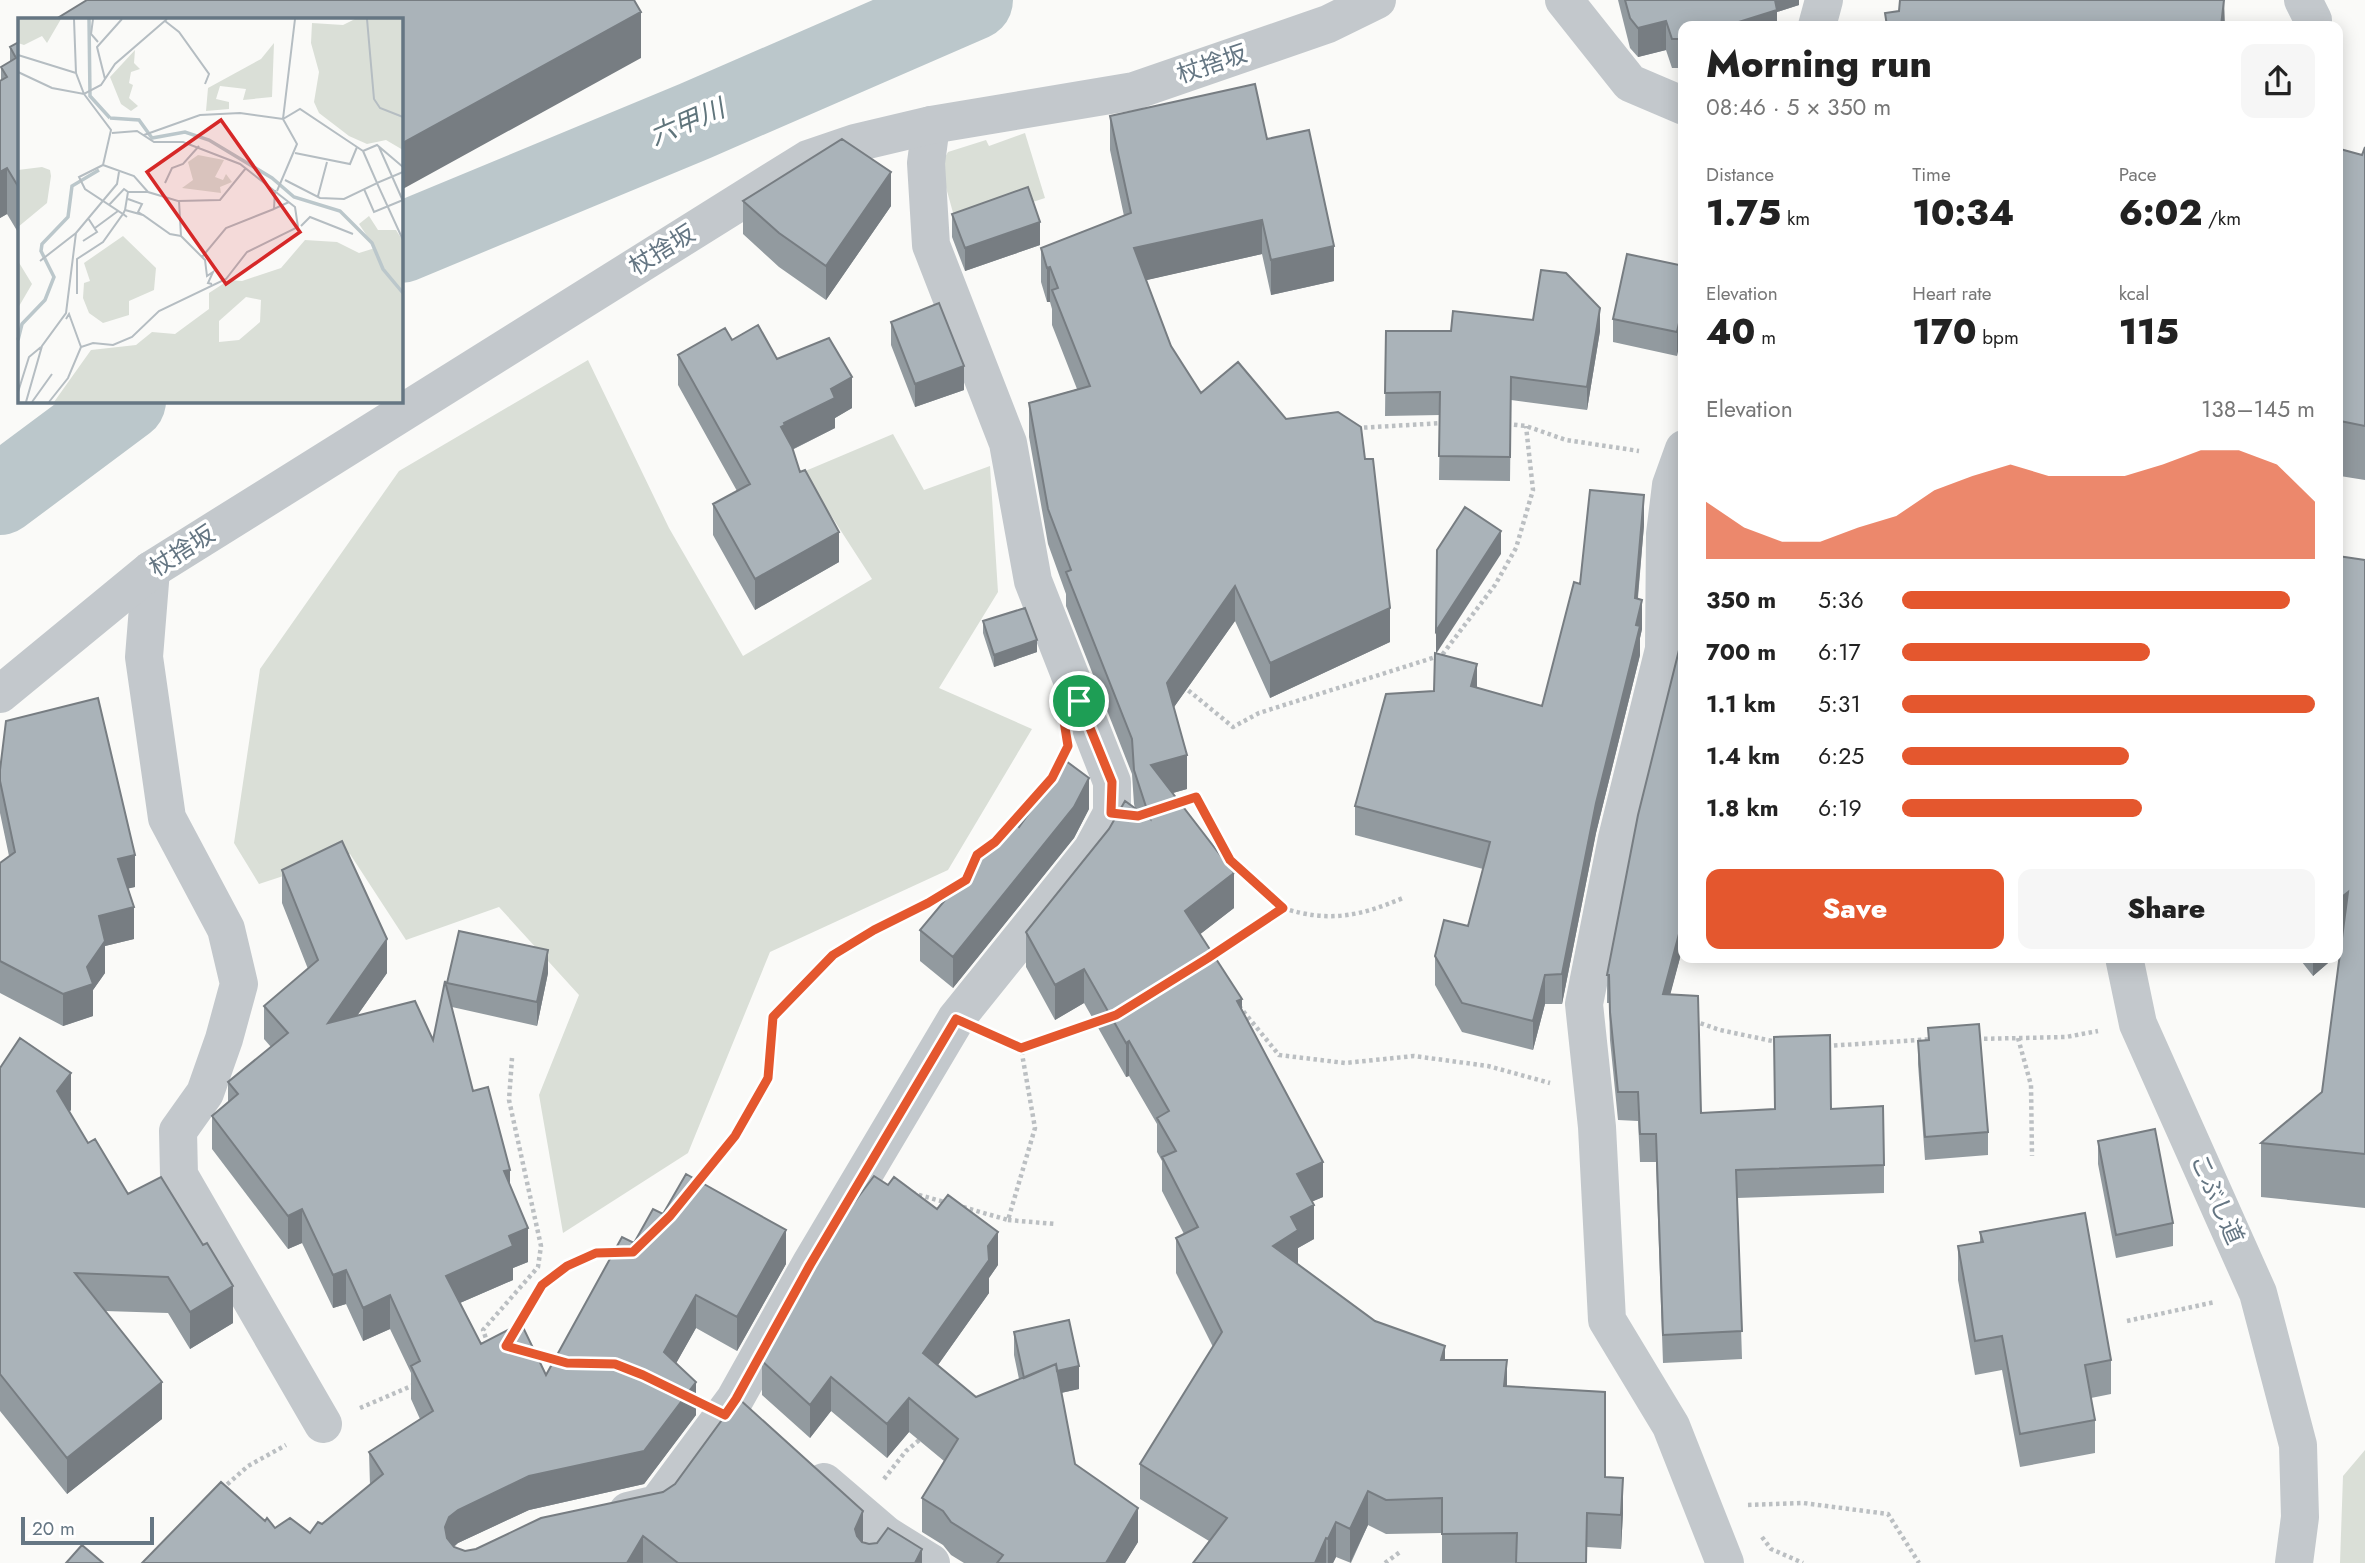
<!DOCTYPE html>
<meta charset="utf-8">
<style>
:root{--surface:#fff;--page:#f6f6f6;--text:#222;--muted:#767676;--accent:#e4572e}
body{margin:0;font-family:Jost,"Noto Sans JP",sans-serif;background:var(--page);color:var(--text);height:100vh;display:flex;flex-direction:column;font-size:26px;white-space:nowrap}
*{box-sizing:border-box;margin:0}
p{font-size:23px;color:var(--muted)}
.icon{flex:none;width:38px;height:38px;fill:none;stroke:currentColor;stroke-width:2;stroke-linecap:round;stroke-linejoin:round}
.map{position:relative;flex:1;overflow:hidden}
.side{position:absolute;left:1678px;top:21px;width:665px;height:942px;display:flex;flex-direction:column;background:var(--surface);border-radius:14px;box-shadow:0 4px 18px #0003}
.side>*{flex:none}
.scale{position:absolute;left:21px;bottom:18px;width:133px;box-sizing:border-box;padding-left:7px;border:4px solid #657683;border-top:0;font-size:19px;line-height:24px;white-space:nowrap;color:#657683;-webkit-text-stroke:5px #fff;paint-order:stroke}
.pin{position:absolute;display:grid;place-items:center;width:60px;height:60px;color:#fff;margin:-30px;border:4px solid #fff;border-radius:50%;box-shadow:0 2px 7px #0007}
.round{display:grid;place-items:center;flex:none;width:74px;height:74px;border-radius:14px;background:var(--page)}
.overview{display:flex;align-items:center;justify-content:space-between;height:119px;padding:0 28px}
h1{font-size:38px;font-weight:800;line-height:52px}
.stats{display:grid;grid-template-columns:repeat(3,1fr);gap:10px;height:119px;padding:7px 28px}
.stats div{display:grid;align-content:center}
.stats b{font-size:35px;font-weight:800}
.stats small{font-size:19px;font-weight:400}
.stats p{font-size:19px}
.chart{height:196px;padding:14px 28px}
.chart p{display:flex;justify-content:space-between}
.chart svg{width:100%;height:126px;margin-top:7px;fill:var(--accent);opacity:.7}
.cta{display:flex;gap:14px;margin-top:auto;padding:14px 28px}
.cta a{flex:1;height:80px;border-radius:14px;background:var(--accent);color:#fff;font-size:28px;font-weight:800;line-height:80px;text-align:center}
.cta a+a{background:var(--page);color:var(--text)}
ul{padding:0 28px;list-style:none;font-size:23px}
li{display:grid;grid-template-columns:112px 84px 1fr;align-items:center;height:52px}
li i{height:18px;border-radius:9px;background:var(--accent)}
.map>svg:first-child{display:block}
.green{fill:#dadfd7}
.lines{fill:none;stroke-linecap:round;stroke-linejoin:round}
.river{stroke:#bbc7cb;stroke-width:80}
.path{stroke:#bbbfc2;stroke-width:4.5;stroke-dasharray:3.5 3.5;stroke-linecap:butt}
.minor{stroke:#c3c8cc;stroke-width:38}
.tertiary{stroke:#c3c8cc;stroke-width:38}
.wall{fill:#929a9f}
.shaded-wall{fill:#777d82}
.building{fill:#aab3b9;stroke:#777d82;stroke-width:2}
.route-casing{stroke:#fff;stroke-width:14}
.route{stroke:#e4572e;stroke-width:9}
.labels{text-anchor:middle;stroke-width:7;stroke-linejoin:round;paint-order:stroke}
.street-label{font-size:24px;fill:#657683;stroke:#fff}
.water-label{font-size:26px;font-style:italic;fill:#60757c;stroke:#fff}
.inset-river{fill:none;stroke:#bbc7cb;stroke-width:3.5}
.inset-road{fill:none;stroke:#b5bdc2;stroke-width:2}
.view{fill:#d62828;fill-opacity:0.15;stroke:#d62828;stroke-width:3.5}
.inset-edge{fill:none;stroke:#657683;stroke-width:3.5}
</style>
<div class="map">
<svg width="2365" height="1563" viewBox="0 0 2365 1563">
<rect width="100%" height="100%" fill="#fafaf8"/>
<path class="green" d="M1025 133 1045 198 957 227 940 166 948 152 986 140 989 146Z
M588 360 669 528 743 656 872 579 803 472 893 434 924 490 990 466 998 592 939 688 1032 729 948 870 770 952 688 1153 563 1233 539 1095 579 995 499 907 406 940 350 854 259 884 234 843 260 669 399 471Z
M2365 1450V1563H2340L2343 1476Z"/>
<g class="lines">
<path class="river" d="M401 243 695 121 973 0
M0 495 126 401"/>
<path class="path" d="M1507 424 1526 426 1566 440 1639 451
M1357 428 1443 423
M1183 686 1233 727 1259 713 1442 655 1495 585 1516 548 1533 490 1526 426
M1177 803 1196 797 1230 860 1283 908 1208 958
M1010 827 1052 778 1059 765
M968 875 977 855 994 843
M1283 908C1329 923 1360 916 1403 898
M1239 1006 1279 1055 1345 1063 1414 1056 1488 1066 1550 1083
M1694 1021 1720 1030 1777 1042
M995 1036 1021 1048 1098 1021
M2018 1038 2031 1085 2032 1156
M1977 1039 2066 1037 2098 1031
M1827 1046 1934 1039
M696 1185 735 1136 768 1078 773 1017C793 997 812 972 834 955 873 925 921 907 962 882
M912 1193 948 1203
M963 1207 1008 1220 1035 1128 1021 1048
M1008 1220 1055 1224
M2127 1321 2215 1302
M517 1327 542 1285 567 1266 596 1253 619 1252
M488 1344 483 1330 538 1267 541 1246 509 1100 512 1058
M532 1353 557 1360
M360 1408 416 1384
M884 1479 906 1451 923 1437
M222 1489 248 1466 286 1445
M1748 1505 1803 1503 1888 1514 1919 1563
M1762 1537 1771 1549 1803 1563
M1385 1563 1400 1552"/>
<path class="minor" d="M1564 0 1630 83 1684 106
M1817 26 1824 0
M1684 449 1671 485 1665 534 1664 649 1617 838 1584 1004 1597 1127 1607 1320 1671 1426 1725 1563
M151 570 144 657 167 818 226 929 239 984 224 1039 205 1093 178 1131 179 1175 323 1424
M824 1482 886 1535 931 1563
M628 1511 657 1504 735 1399 810 1265 956 1019 1092 850 1112 813V782L1033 581 1008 443 931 245 926 163 931 125"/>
<path class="tertiary" d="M2303 0 2313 20V26
M0 694 151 570 808 159 855 143 931 125 1134 91 1328 24 1377 0
M2124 957 2138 1024 2258 1293 2298 1445 2300 1517 2294 1563"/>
</g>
<path class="wall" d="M1618 0H1799V5L1777 12V26H1684V68H1672L1666 50 1638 57 1630 48Z
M19 42V234L7 214 0 218V81H1V67L10 62V47Z
M1110 116 1267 139 1334 281 1271 295 1262 254 1146 280 1171 346 1201 393 1390 642 1270 698 1235 621 1174 707 1187 789 1173 793 1234 908 1200 934 1242 1011 1323 1197 1313 1201 1314 1239 1298 1248V1264L1375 1321 1445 1360 1507 1386 1605 1477 1623 1513 1621 1549 1587 1547V1563H1442V1533L1386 1534 1368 1525 1351 1563 1336 1557 1333 1563H1193L1209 1541 1140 1499V1464L1213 1347 1176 1273V1238L1184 1234 1162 1191V1161L1157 1152V1124L1129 1076 1126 1077 1084 1003 1055 1020 1026 967V932L1135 808 1134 804 1132 774 1066 606V594L1048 544 1029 437V403L1077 389 1052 325V309L1050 302H1047L1041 282V248L1124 216 1110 150Z
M2365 147V480L2340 476 2338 154 2362 155Z
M743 201 891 206 826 300 779 267 743 234Z
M952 214 1040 245 965 271 952 237Z
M1684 266 1677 356 1613 342V319Z
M891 322 964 390 915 407 891 345Z
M1386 331H1600L1587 410 1511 400 1510 481 1439 480 1440 415 1385 416Z
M732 340 777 359 852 408 835 418V428L792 450 800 472 839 562 755 610 713 535V504L737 491 678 385V355Z
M1644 525 1638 598 1642 629 1640 638V655L1596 833 1562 1004H1545L1533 1050 1462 1032 1435 985V956L1468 926 1483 869 1355 835V806L1434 691 1436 653 1501 554 1436 653 1477 688 1542 706 1580 584Z
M2338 556 2365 560V1208L2261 1197V1143L2322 1092 2340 953 2338 955Z
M983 621 1037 652 994 667 983 633Z
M1684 639V943L1670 994 1701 1113 1775 1109 1774 1037 1831 1109 1884 1165V1193L1737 1198 1742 1359 1663 1363 1656 1162H1640L1638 1121 1618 1120 1610 1040 1609 1003H1607V975Z
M0 770 135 887 128 888 134 939 105 946V973L93 990V1016L63 1026 0 993V863L9 856 0 813Z
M1089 809 1074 838 953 988 920 961V930L1019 827Z
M282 870 387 973 357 1016 433 1040 447 988V983L548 973 537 1026 452 1007 473 1091 510 1186 528 1262 513 1268V1280L460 1303 481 1344 546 1375 634 1243 663 1214 786 1264 737 1351 696 1328 676 1363 696 1415 644 1484 529 1510 458 1543 454 1547 465 1551 476 1549 541 1518 863 1542 922 1563H142L265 1521 275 1528 310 1533 370 1485 369 1452 420 1419 411 1399V1373L390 1329 363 1341 346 1304 333 1308 302 1243 288 1249 212 1149V1116L228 1102V1082L271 1047 264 1039V1006L308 969 282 903Z
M2298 957H2335L2313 976Z
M1928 1028 1988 1132V1155L1925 1160 1918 1064V1041L1928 1040Z
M0 1068 71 1110 69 1111 88 1143 233 1323 190 1349 168 1313 105 1311 162 1419 67 1494 0 1411Z
M2098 1141 2173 1223V1246L2116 1258 2098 1164Z
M1980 1232 2111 1360V1394L2091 1398 2095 1420V1453L2020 1467 2002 1370 1975 1375 1958 1280V1246L1980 1242Z
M998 1265 989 1278V1293L938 1365 976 1397 1019 1379 1014 1355V1332L1079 1389 1061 1393 1075 1464 1138 1542 1125 1563H964L951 1555 943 1545 922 1532V1498L944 1461 909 1432 887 1458 831 1411 810 1438 762 1395V1361Z"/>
<path class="shaded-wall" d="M1772 0H1799V5L1777 12V26H1726Z
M2224 0 2225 26H2221Z
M641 12V58L401 190V144Z
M1666 21V50L1638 57V28Z
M7 168V214L0 218V172Z
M891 172V206L826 300V266Z
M1262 220V254L1134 283V248Z
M1040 222V245L965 271V248Z
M1334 246V281L1271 295V260Z
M1050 267V302H1047V268Z
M1684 300V323L1677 356V332Z
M1600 308V331L1587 410V387Z
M964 366V390L915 407V384Z
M852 377V408L835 418V428L785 453 781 427 784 423 831 389Z
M2340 421V476L2338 495V441Z
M1644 495V525L1635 627V598Z
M1501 531V554L1436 654V631Z
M839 532V562L755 610V579Z
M1235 586V621L1167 717V683Z
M1642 600V629L1640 638V655L1596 833 1562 1004V974L1596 803 1636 625Z
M1390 608V642L1270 698V663Z
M1037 640V652L994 667V655Z
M1477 664V694L1471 686Z
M1187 755V789L1151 799V765Z
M1089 778V809L1074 838 953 988V957Z
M135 855V887L118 891V859Z
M1234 873V908L1185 946V911Z
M2348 892V947L2338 955V900Z
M134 907V939L105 946V973L93 990V1016L63 1026V994L87 967 99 916Z
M1684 915V943L1663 1022V994Z
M387 939V973L328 1057V1023Z
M548 950V973L537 1026V1002Z
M2313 957H2335L2313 976Z
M1084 969V1003L1055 1020V985Z
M1545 975V1004L1533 1050V1021Z
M1242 999V1034L1237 1001Z
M1129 1041V1076L1126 1077V1043Z
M71 1073V1110L57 1128V1091Z
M1323 1162V1197L1297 1208V1174Z
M510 1170V1203L504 1171Z
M1314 1205V1239L1298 1248V1264L1273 1246 1291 1217Z
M302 1209V1243L288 1249V1216Z
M528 1228V1262L513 1268V1280L446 1309V1276L509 1236Z
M786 1230V1264L737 1351V1317Z
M998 1232V1265L989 1278V1293L923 1386V1353L988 1246Z
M346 1270V1304L333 1308V1275Z
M233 1286V1323L190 1349V1312Z
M390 1295V1329L363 1341V1308Z
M696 1295V1328L664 1385V1352Z
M1445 1346V1381L1441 1360Z
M1507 1360V1395L1504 1386Z
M1079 1366V1389L1024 1401V1378Z
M831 1377V1411L810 1438V1405Z
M162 1382V1419L67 1494V1458Z
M696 1382V1415L644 1484 529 1510 458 1543 449 1550 445 1527 449 1517 458 1510Z
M909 1398V1432L887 1458V1424Z
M1623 1478V1513L1621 1549V1515Z
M1368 1491V1525L1350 1563V1529Z
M1138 1508V1542L1125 1563H1106Z
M863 1511V1545L855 1562V1529Z
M1336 1522V1557L1333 1563H1328V1539Z
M643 1536V1563H627Z
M1326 1538V1563H1315Z
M922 1549V1563H915Z"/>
<path class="building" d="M87 0H634L641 12 401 144V19H56Z
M1625 0H1775L1777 10 1726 26H1684V39H1672L1666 21 1638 28 1630 18Z
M1900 0H2224L2221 26H1887L1885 13 1899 11Z
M19 42V188L7 168 0 172V81L7 77 1 67 16 58 10 47Z
M1255 84 1267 139 1309 130 1334 246 1271 260 1262 220 1134 248 1171 346 1201 393 1238 362 1286 419 1338 412 1361 427 1365 459H1373L1390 608 1270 663 1235 586 1167 683 1187 755 1151 765 1234 873 1185 911 1242 999 1237 1001 1323 1162 1297 1174 1314 1205 1291 1217 1298 1230 1273 1246 1375 1321 1445 1346 1441 1360H1507L1504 1386 1605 1392V1477L1623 1478 1621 1515 1587 1513 1586 1563H1516L1517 1533 1442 1534V1498L1386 1500 1368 1491 1350 1529 1336 1522 1328 1539 1326 1538 1315 1563H1193L1227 1518 1140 1464 1222 1332 1176 1238 1198 1227 1162 1157 1176 1151 1157 1118 1169 1111 1129 1041 1126 1043 1084 969 1055 985 1026 932 1109 829 1125 801 1150 819 1134 770 1132 739 1066 572 1071 570 1048 509 1029 403 1090 386 1052 290 1058 288 1050 267 1047 268 1041 248 1131 213 1110 116Z
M842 139 891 172 826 266 779 233 743 201Z
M2365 147V426L2340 421 2338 441V154L2340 149 2362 155Z
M1028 187 1040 222 965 248 952 214Z
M1627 254 1684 266V300L1677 332 1613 319Z
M1541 270 1566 273 1600 308 1587 387 1511 377 1510 457 1439 456 1440 392 1385 393 1386 331H1451L1453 311 1533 320Z
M939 303 964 366 915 384 891 322Z
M758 325 777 359 829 338 852 377 831 389 835 398 784 423 785 425 781 427 792 447 800 472 805 470 839 532 755 579 713 504 750 484 678 355 725 328 732 340Z
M1590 490 1644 495 1635 598 1642 600 1636 625 1640 626 1596 803 1562 974 1545 975 1533 1021 1462 1003 1435 956 1444 920 1468 926 1490 842 1355 806 1386 694 1434 691 1435 653 1477 664 1471 686 1542 706 1574 582 1580 584Z
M1465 507 1501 531 1436 631 1437 550Z
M2338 556 2365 560V1154L2261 1143 2322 1092 2348 892 2338 900Z
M1025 608 1037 640 994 655 983 621Z
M1682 638 1684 639V915L1663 994 1698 996 1701 1113 1775 1109 1774 1037 1830 1035 1831 1109 1883 1106 1884 1165 1736 1170 1742 1331 1663 1335 1656 1134H1640L1638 1092H1618L1610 1012 1609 975H1607L1638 815Z
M98 698 135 855 118 859 134 907 99 916 105 941 87 967 93 984 63 994 0 961V863L15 852 0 781V770L6 721Z
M1066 761 1089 778 1074 807 953 957 920 930 1011 821 1019 827Z
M342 841 387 939 328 1023 415 1001 433 1040 445 981 473 1091 488 1087 510 1170 504 1171 528 1228 509 1236 513 1246 446 1276 481 1344 521 1323 546 1375 622 1237 634 1243 653 1209 663 1214 686 1174 786 1230 737 1317 696 1295 664 1352 696 1382 644 1451 529 1476 458 1510 449 1517 445 1527 447 1538 454 1547 465 1551 476 1549 541 1518 663 1492 675 1484 738 1398 863 1511 855 1529 857 1536 862 1542 869 1544 877 1543 888 1528 922 1549 915 1563H678L643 1536 627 1563H142L221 1482 265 1521 267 1518 275 1528 290 1518 310 1533 318 1522 322 1524 383 1474 369 1452 433 1411 411 1366 420 1361 390 1295 363 1308 346 1270 333 1275 302 1209 288 1216 212 1116 238 1094 228 1082 288 1033 264 1006 318 960 282 870Z
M459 931 548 950 537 1002 447 983Z
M1979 1024 1988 1132 1925 1137 1918 1041 1929 1040 1928 1028Z
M20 1038 71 1073 57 1091 88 1143 95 1139 128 1194 161 1177 203 1245 207 1243 233 1286 190 1312 168 1277 75 1273 162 1382 67 1458 0 1374V1068Z
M2155 1129 2173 1223 2116 1235 2098 1141Z
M874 1176 888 1185 894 1177 937 1209 948 1195 998 1232 988 1246 989 1260 923 1353 976 1397 1056 1364 1075 1464 1138 1508 1106 1563H997L1003 1555 951 1522 943 1511 922 1498 958 1439 909 1398 887 1424 831 1377 810 1405 762 1361 844 1216Z
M2085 1213 2111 1360 2085 1365 2095 1420 2020 1434 2002 1336 1975 1341 1958 1246 1983 1242 1980 1232Z
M1069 1320 1079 1366 1057 1371 1056 1364 1024 1378 1014 1332Z
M82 1545 103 1563H66Z"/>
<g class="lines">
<g class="route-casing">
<path id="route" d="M1079 701 1112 782 1111 813 1138 816 1196 797 1230 860 1283 908 1208 958 1116 1015 1021 1048 956 1019 810 1265 736 1399 725 1415 643 1375 615 1364 567 1363 506 1346 542 1285 567 1266 596 1253 633 1252 670 1216 735 1136 768 1078 773 1017 833 955 874 930 928 903 966 880 977 855 995 842 1052 778 1068 746 1062 709Z"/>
</g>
<use href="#route" class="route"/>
</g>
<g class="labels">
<g class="street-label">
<text transform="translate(1212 64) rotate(-19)" y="8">杖捨坂</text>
<text transform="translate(662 250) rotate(-32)" y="8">杖捨坂</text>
<text transform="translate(182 551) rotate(-33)" y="8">杖捨坂</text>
<text transform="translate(2217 1199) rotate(66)" y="8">こぶし道</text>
</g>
<g class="water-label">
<text transform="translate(687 122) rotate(-23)" y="9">六甲川</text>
</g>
</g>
<g transform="translate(18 18)">
<rect width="385" height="385" fill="#fafaf8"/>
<path d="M0 1H43L29 25 24 18 6 27 0 25ZM337 1H385V132L368 122 349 126 331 118 301 95 296 84 301 54 293 25 294 5 325 7ZM256 25 254 79 225 82 228 71 202 68 198 81 211 84V91L188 93 190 70 243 41ZM117 32 116 45 122 51 113 54 111 65 115 67 111 80 120 88 113 93 103 86 92 59ZM180 137 206 142 197 159 205 162 208 156 214 164 202 169 203 175 164 170 175 162 170 144ZM24 149 32 152 33 158 29 185 0 209V152ZM351 198 360 212H378L385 223V384H36L73 332 118 327 134 314 157 316 191 291V275L211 262 224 263 263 250 287 222 319 224 341 235 357 230 341 206ZM228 279 243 282 242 304 221 322 201 324V303ZM105 218 138 250 136 272 111 283V297L85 305 71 295 65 280 66 265 72 263 66 245ZM0 243 14 266 0 290Z" fill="#dadfd7" fill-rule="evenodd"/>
<path class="inset-river" d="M71 1 72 78 92 100M92 100 121 102 134 120 167 114 191 122 254 160 276 179 322 193 354 225 365 251 385 275M0 322 4 306 27 282 36 259 23 233 24 226 50 199 54 168 81 152"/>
<path class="inset-road" d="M56 1 58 55 66 76M75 1 73 16 80 24M349 1 356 81 362 90 385 99M147 3 161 14 191 56 187 66M0 37 58 55M0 54 34 70 66 76 83 67 97 46 149 1M87 61 79 29 104 1M66 76 93 112 85 147M126 117 182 97 222 95 265 101 282 91 345 133M361 129 385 183M345 133 359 165 385 154M345 133 359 127 385 149M277 135 332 146 339 129M85 147 116 158 130 174 160 183 202 182 228 150M85 147 61 159 67 171 105 196 107 192 125 197 152 216 163 218M267 162 302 180 326 181 359 165 385 222M147 165 154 150 165 146 181 128M346 171 356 194 385 182M257 172 256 191 271 184M259 173 279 126 265 101 277 1M109 174H130M300 178 309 144M110 181 124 186 120 194 125 197M161 183 163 218 187 242 189 258 195 254 190 265 194 266M91 187 106 171 110 174 107 192M283 208 292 199 335 216M77 210 100 193M65 223 79 214 70 200M184 239 208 210 256 191M22 243 58 215M59 276V241L85 224 105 196 109 199M48 301 51 296 63 329M0 374 11 339 23 329M8 384 24 328 48 295 58 215 99 166 101 154M14 384 34 356M31 384 50 360 63 329 75 325 95 327 114 319 141 293 208 261 229 234 280 209 277 189 222 146 165 124H136L119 113 94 115"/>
<path class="view" d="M203 102 282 214 208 266 129 154Z"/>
<rect width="385" height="385" class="inset-edge"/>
</g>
</svg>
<div class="scale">20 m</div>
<div class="pin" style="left:1079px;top:701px;background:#1e9e55"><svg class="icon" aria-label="arrive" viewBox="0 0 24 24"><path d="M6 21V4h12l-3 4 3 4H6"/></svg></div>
<section class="side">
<div class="overview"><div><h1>Morning run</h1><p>08:46 · 5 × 350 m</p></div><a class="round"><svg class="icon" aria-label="share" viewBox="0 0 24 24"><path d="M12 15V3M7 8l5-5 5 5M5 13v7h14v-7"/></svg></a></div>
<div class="stats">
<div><p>Distance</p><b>1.75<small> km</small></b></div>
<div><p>Time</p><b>10:34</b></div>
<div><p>Pace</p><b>6:02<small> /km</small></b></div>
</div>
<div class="stats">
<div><p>Elevation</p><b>40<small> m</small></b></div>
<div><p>Heart rate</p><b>170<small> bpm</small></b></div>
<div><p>kcal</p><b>115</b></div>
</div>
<div class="chart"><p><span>Elevation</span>138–145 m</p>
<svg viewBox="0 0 160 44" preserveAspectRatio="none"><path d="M0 44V24L10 33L20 38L30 38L40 33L50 29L60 20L70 15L80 11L90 15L100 15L110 15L120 11L130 6L140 6L150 11L160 24V44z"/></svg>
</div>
<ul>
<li><b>350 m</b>5:36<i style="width:94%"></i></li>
<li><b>700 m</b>6:17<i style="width:60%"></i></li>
<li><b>1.1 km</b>5:31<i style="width:100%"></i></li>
<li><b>1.4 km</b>6:25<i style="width:55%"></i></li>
<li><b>1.8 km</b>6:19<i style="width:58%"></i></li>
</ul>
<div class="cta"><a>Save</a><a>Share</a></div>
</section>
</div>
